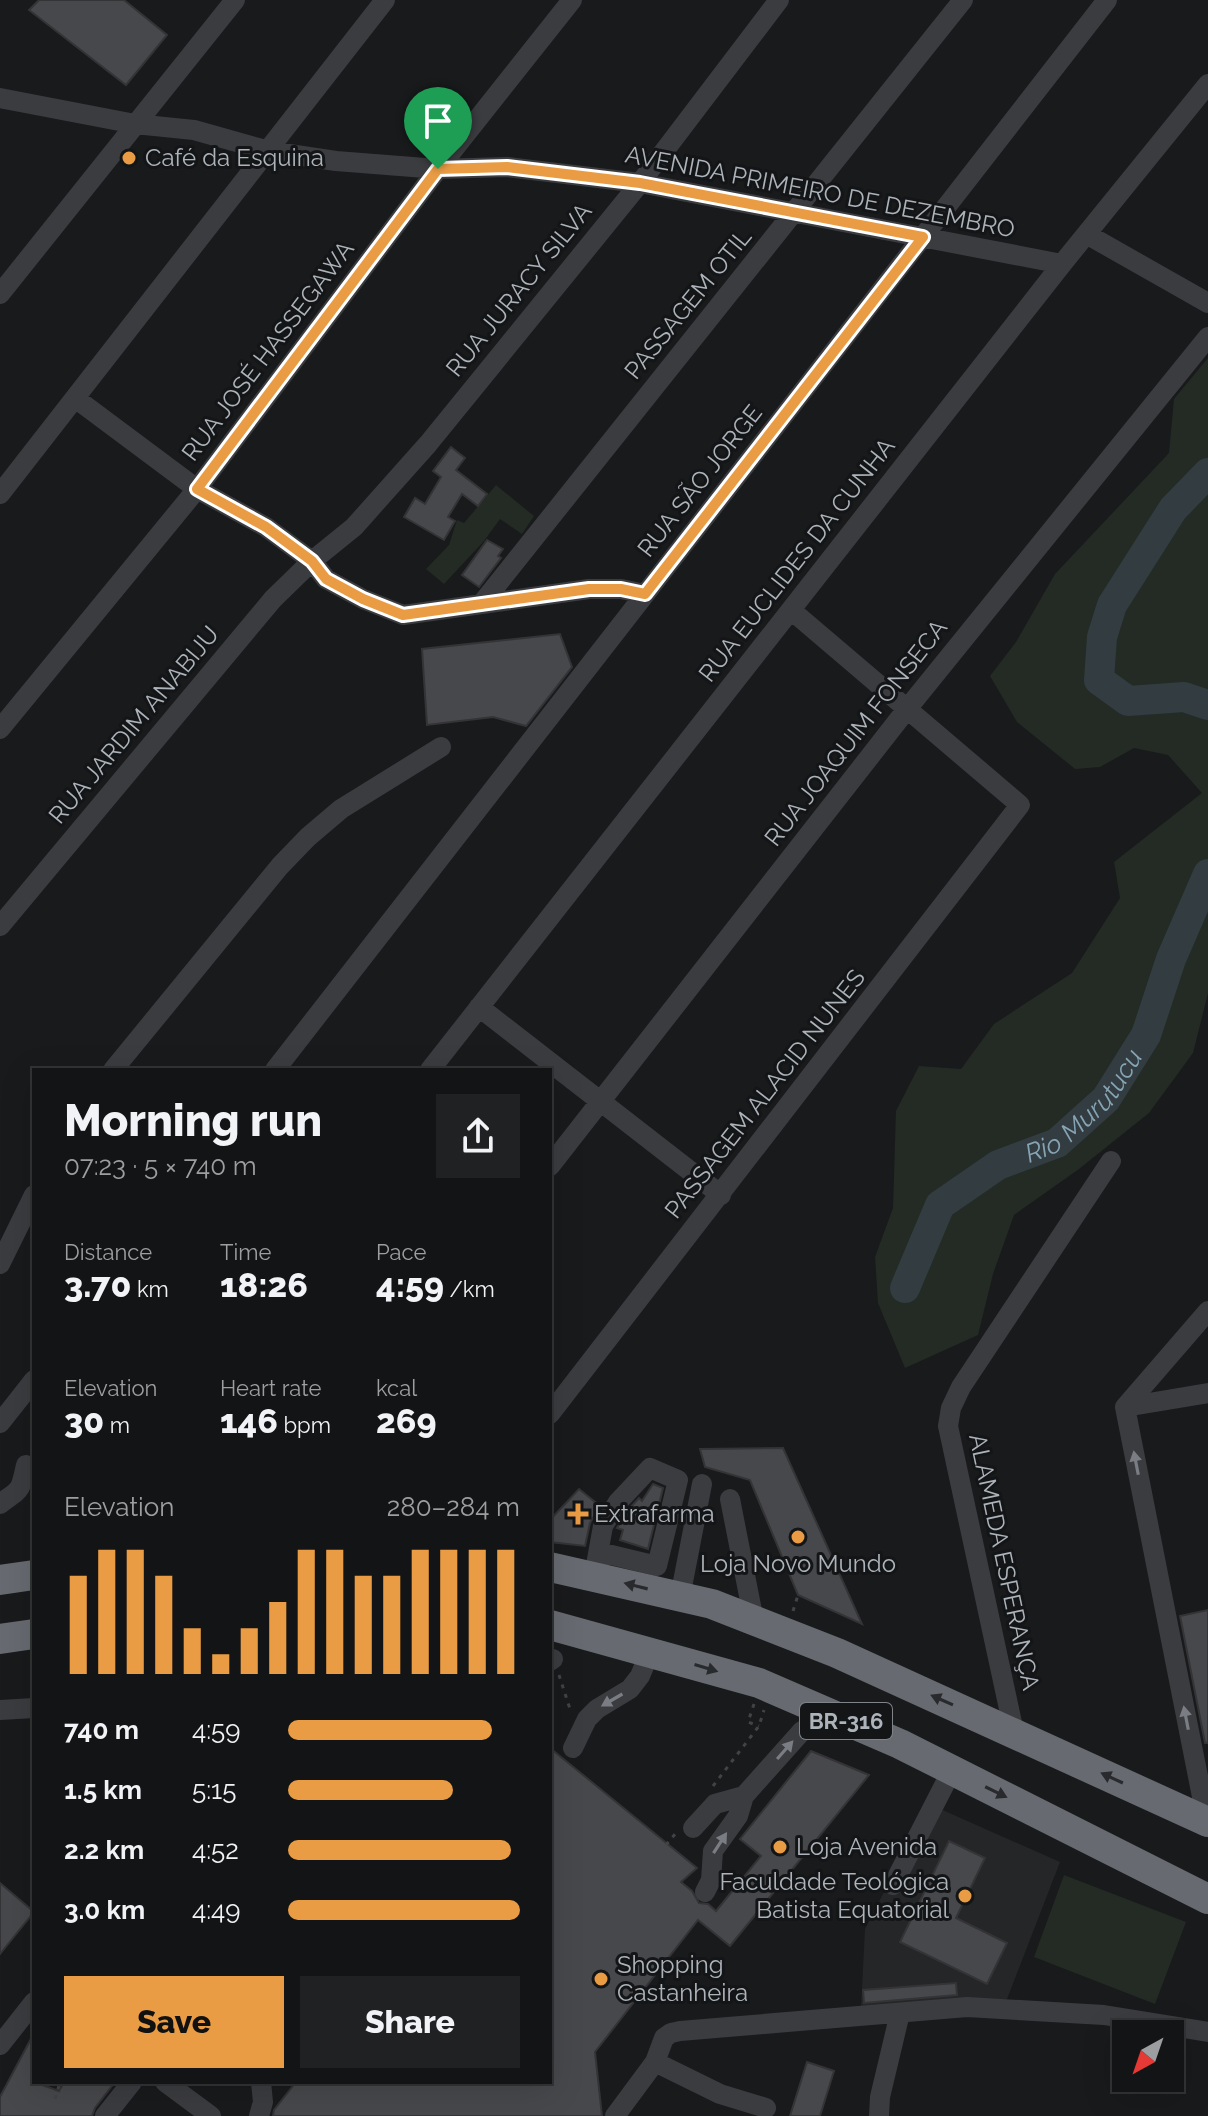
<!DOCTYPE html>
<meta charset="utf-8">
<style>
:root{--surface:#131415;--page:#202122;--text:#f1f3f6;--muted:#9d9ea0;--line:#323334;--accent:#e99c44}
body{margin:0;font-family:Raleway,sans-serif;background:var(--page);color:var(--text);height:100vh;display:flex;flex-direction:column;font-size:30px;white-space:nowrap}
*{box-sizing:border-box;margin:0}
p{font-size:26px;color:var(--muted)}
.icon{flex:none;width:44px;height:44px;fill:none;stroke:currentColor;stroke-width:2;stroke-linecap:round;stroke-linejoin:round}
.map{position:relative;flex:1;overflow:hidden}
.panel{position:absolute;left:32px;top:1068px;width:520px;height:1016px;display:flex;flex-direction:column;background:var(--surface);border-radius:0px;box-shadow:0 8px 32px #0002,0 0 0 2px var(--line)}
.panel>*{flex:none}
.needle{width:52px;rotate:220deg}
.controls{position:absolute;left:1112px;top:2020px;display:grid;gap:16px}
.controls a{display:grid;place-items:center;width:72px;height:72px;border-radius:0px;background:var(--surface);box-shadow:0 8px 32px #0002,0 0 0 2px var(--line);font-size:40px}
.pin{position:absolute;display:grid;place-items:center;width:68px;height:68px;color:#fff;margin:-82px -34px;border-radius:50% 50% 50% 0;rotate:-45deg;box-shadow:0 0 8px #0007}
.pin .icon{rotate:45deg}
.round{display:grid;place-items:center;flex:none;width:84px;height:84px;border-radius:0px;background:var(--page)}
.head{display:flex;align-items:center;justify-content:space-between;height:136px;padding:0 32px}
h1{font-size:44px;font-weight:800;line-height:60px}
.metrics{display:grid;grid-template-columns:repeat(3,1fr);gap:12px;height:136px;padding:8px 32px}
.metrics div{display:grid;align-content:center}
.metrics b{font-size:34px;font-weight:800}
.metrics small{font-size:22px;font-weight:400}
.metrics p{font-size:22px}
.chart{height:224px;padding:16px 32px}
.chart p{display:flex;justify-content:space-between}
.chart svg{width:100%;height:144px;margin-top:8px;stroke:var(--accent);stroke-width:6}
.button{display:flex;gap:16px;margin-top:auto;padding:16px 32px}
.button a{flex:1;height:92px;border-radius:0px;background:var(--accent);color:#111;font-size:32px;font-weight:800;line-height:92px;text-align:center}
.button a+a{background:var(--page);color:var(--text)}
ul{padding:0 32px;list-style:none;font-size:26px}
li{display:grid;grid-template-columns:128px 96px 1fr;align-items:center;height:60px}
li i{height:20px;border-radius:10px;background:var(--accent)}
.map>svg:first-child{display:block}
.built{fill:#252628}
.green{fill:#232b24}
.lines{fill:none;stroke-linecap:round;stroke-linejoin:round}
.river{stroke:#323c41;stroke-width:30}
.building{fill:#47484b;stroke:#343437;stroke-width:2}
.path{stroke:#414347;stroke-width:3;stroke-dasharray:4 6;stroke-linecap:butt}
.minor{stroke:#3b3c40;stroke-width:20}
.highway{stroke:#676b71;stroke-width:30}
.oneway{fill:#7a7d83}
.oneway2{fill:#292a2e}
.route-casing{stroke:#fff;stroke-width:16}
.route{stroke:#e99c44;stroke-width:10}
.poi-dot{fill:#e99c44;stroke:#141517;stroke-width:3}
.labels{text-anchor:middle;stroke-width:6;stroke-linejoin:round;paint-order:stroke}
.shield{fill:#141517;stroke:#7f8489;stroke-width:2}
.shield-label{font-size:22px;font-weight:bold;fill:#adb3ba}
.poi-label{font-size:24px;fill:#adb3ba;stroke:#141517;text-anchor:start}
.street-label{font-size:24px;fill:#adb3ba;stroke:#141517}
.water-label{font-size:26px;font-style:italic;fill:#86a4b3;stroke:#141517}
</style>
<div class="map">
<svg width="1208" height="2116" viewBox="0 0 1208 2116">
<rect width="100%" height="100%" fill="#191a1c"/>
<path class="built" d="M929 1804 1060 1862 1007 1999 861 2008 865 1929Z"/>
<path class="green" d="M1208 358V993L1193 1053 1149 1113 1079 1169 1014 1215 993 1274 978 1335 905 1368 878 1303 875 1257 893 1208 896 1111 919 1066 961 1069 994 1024 1072 973 1120 898 1114 862 1202 793 1168 755 1134 748 1100 767 1075 769 1017 722 990 676 1016 642 1055 574 1169 453 1174 399Z
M496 485 534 516 522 534 500 519 484 541 444 584 426 569 449 545 457 520 464 523Z
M1064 1875 1186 1922 1155 2004 1034 1957Z"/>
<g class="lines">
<g class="river">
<path d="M1208 473 1173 509 1112 605 1102 637 1099 680 1128 701 1184 697 1208 705"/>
<path id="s1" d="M905 1288 940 1205 998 1165 1057 1143 1106 1099 1146 1035 1171 959 1208 874"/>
</g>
</g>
<path class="building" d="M39 0H124L167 35 126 85 29 10Z
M451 447 465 458 456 470 487 494 478 506 462 494 448 517 455 521 444 540 404 517 415 498 425 504 441 477 433 471Z
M487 540 503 549 498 556 501 558 479 587 462 575Z
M560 634 572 667 526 726 493 717 427 725 422 649Z
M783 1448 862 1624 798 1595 750 1480 705 1467 700 1449Z
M653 1484 663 1488 648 1549 620 1540 623 1530 617 1528 628 1510 639 1498 642 1501Z
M579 1489 600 1506 590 1523 585 1546 550 1542V1520Z
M1208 1610V1743H1205L1180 1616Z
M550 1748 697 1868 681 1882 692 1891 699 1903 708 1904 716 1911 761 1856 740 1839 811 1751 869 1775 730 1946 698 1920 595 2052 602 2116H273L274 2110 296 2082H550Z
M949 1841 985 1858 956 1918 1007 1943 987 1984 900 1942Z
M0 1883 34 1912 0 1954Z
M956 1983 957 1995 864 2003 863 1990Z
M34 2033V2082L59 2091 64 2082H115L95 2108 92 2116H0V2097Z
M807 2062 834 2071 820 2116H790Z"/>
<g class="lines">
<path class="path" d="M793 1611 798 1595
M559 1675 570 1709
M754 1704 748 1722 759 1726
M713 1786 759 1726 764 1710
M666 1845 676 1833
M55 2099 60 2082"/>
<path class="minor" d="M0 98 135 124 194 130 269 151 336 161 438 169 507 167 640 183 1062 264
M1088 235 1208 303
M0 294 235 0
M75 398 197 489 266 527 312 561 326 579 363 599 403 615 589 589H621L645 594
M0 494 385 0
M483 602 963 0
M0 729 197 489 438 169 572 0
M0 926 273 599 312 561 354 527 428 444 640 183 779 0
M479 1007 721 1195
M113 1070 280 866 308 837 341 809 441 747
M275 1070 1107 0
M430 1070 1062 264 1208 84
M550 1166 907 709 1208 337
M0 1264 34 1195
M1125 1407 1207 1822
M1125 1407 1208 1311
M1125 1407 1208 1393
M550 1414 1020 805 791 610
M0 1423 34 1380
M730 1499 754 1621
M0 1504C21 1488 20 1493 26 1465
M594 1576 603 1526 618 1502 650 1468 678 1480 657 1566 599 1552
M680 1597 702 1484
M550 1661 553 1659
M0 1710 34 1708
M1014 1732 948 1426 951 1408 961 1387 1111 1161
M573 1748 587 1719 597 1709 630 1689 640 1676 650 1652
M693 1828 715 1804 744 1796
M893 1885 952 1770
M705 1892 711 1880 713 1851 738 1816 744 1796 802 1731 834 1715
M0 2045 34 2002
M655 2062 720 2094 766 2108
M165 2082 211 2116
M105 2116 132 2082
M259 2116 263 2102 261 2082
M615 2116 655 2062 664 2038 671 2033 680 2031 967 2007 1104 2015 1208 2032
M879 2116 880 2097 900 2013"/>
<path class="highway" d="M550 1567 712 1604 837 1653 1208 1822
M0 1580 34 1575
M550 1625 759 1683 900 1744 1208 1899
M0 1639 34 1634"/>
</g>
<defs><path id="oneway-solid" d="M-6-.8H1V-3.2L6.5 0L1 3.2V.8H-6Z" transform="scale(2)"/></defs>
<g class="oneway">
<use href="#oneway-solid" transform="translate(1136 1463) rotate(-101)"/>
<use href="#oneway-solid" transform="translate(612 1700) rotate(150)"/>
<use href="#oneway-solid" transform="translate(1186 1718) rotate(-101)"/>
<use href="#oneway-solid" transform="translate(785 1750) rotate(-49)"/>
<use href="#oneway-solid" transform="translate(720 1843) rotate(-57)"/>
</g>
<g class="oneway2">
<use href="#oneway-solid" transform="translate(636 1586) rotate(-166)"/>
<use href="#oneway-solid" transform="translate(706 1668) rotate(17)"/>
<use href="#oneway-solid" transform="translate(942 1700) rotate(-156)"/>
<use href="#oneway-solid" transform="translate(1112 1778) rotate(-155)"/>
<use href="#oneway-solid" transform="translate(996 1792) rotate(26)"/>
</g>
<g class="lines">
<g class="route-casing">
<path id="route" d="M507 167 640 183 923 237 645 594 621 589H589L403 615 363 599 326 579 312 561 266 527 197 489 438 169Z"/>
</g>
<use href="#route" class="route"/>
</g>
<g class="poi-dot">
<circle cx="129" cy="158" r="8"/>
<path d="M574 1502h8v8h8v8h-8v8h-8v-8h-8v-8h8z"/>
<circle cx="798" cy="1537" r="8"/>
<circle cx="780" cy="1847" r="8"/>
<circle cx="965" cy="1896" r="8"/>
<circle cx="601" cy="1979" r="8"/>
</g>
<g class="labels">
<rect class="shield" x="800" y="1703" width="92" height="36" rx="6"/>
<g class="shield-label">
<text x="846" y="1729">BR-316</text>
</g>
<g class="poi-label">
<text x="145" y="166">Café da Esquina</text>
<text x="594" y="1522">Extrafarma</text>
<text x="798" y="1572" text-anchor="middle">Loja Novo Mundo</text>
<text x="796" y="1855">Loja Avenida</text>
<text x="949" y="1890" text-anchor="end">Faculdade Teológica<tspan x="949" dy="28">Batista Equatorial</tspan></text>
<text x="617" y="1973">Shopping<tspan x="617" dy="28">Castanheira</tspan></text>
</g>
<g class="street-label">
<text transform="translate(820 192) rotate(11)" y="8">AVENIDA PRIMEIRO DE DEZEMBRO</text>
<text transform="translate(519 290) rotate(-51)" y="8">RUA JURACY SILVA</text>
<text transform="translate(688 304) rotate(-51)" y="8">PASSAGEM OTIL</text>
<text transform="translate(268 351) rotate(-53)" y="8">RUA JOSÉ HASSEGAWA</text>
<text transform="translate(700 481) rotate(-52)" y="8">RUA SÃO JORGE</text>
<text transform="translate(797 560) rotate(-52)" y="8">RUA EUCLIDES DA CUNHA</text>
<text transform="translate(134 725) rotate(-50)" y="8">RUA JARDIM ANABIJU</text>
<text transform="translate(856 733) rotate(-52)" y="8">RUA JOAQUIM FONSECA</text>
<text transform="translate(765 1094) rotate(-52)" y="8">PASSAGEM ALACID NUNES</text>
<text transform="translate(1004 1562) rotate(78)" y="8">ALAMEDA ESPERANÇA</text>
</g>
<g class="water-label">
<text dy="9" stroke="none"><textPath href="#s1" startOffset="268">Rio Murutucu</textPath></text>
</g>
</g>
</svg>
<div class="controls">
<a><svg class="needle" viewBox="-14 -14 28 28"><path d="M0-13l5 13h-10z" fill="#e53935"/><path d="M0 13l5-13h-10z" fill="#9d9ea0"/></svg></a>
</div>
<div class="pin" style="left:438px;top:169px;background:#1e9e55"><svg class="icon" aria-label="arrive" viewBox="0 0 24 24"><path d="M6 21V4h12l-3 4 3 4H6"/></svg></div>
<section class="panel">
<div class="head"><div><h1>Morning run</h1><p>07:23 · 5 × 740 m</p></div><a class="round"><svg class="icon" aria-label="share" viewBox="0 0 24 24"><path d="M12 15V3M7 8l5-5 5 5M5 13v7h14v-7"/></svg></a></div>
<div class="metrics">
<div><p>Distance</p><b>3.70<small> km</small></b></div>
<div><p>Time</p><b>18:26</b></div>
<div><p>Pace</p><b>4:59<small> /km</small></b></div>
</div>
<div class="metrics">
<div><p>Elevation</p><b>30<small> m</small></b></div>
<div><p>Heart rate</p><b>146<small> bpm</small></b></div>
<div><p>kcal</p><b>269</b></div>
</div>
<div class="chart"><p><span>Elevation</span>280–284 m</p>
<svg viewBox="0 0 160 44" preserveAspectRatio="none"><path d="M5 44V14M15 44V6M25 44V6M35 44V14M45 44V30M55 44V38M65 44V30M75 44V22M85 44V6M95 44V6M105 44V14M115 44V14M125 44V6M135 44V6M145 44V6M155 44V6"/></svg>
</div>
<ul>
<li><b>740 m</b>4:59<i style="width:88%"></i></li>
<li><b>1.5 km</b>5:15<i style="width:71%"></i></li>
<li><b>2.2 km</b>4:52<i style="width:96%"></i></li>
<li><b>3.0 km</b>4:49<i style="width:100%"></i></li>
</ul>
<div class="button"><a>Save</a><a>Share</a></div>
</section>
</div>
